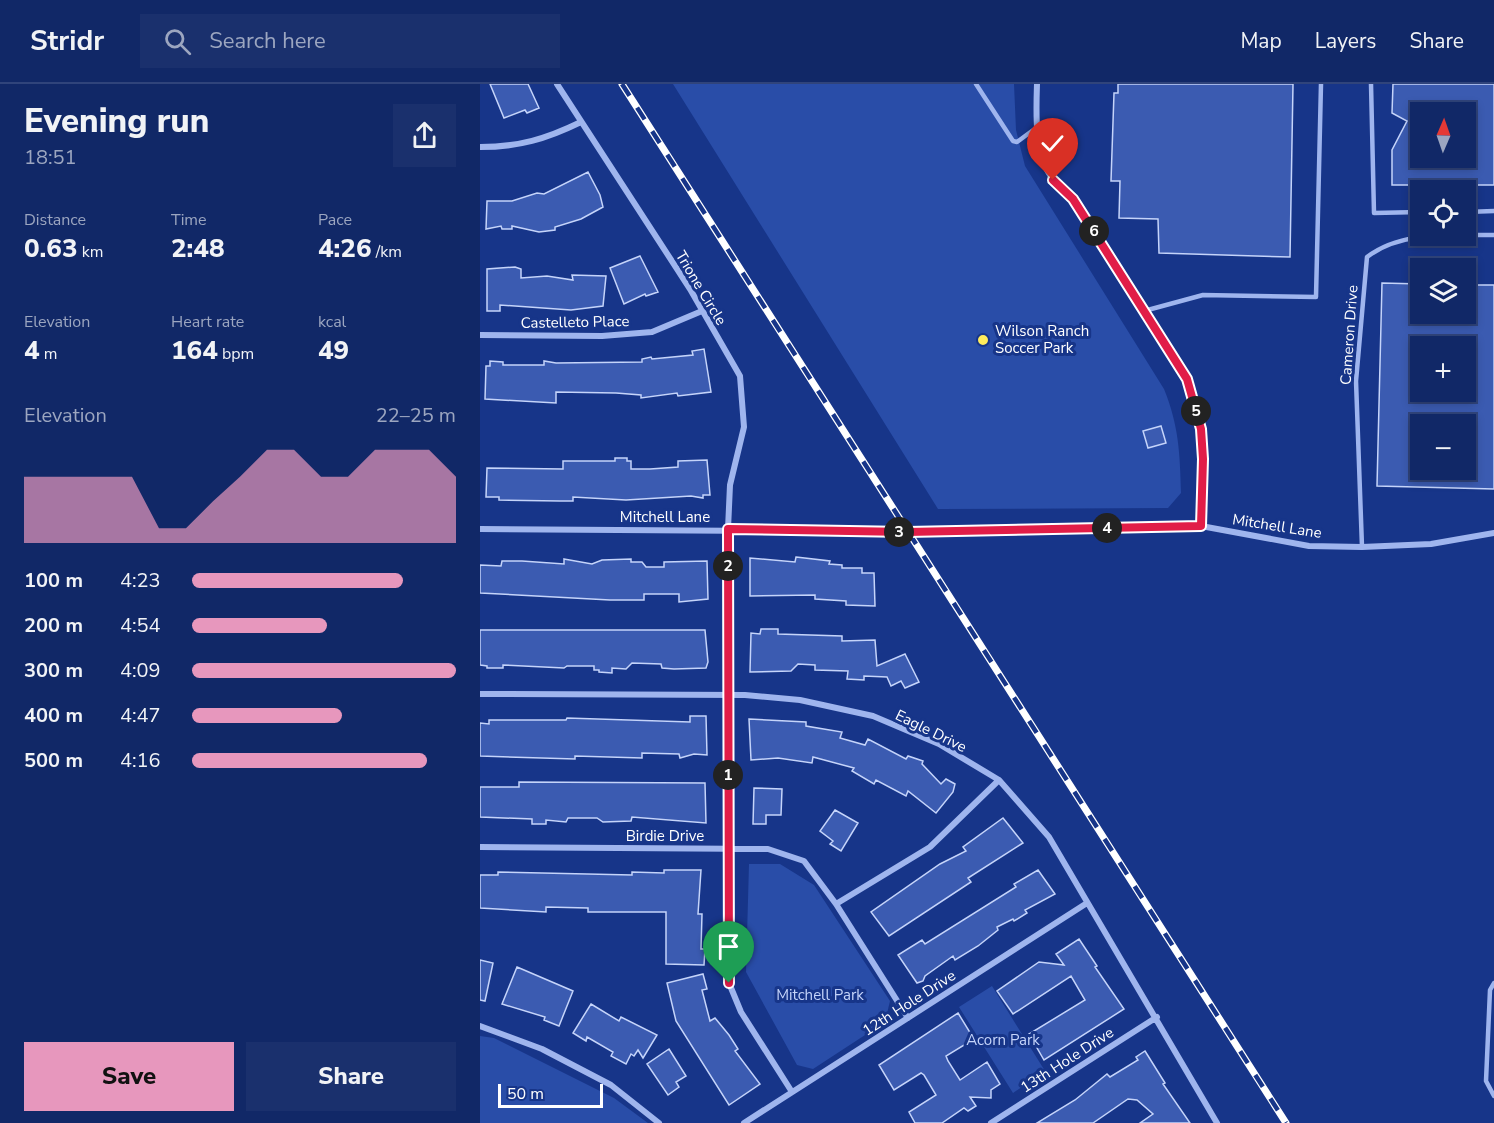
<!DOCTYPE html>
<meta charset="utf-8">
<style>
:root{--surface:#112867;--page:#1a306d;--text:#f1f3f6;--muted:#9ca6c0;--line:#30447b;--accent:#e797bd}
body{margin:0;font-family:"Nunito Sans",sans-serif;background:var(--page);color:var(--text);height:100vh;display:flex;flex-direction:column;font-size:22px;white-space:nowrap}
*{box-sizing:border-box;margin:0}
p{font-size:20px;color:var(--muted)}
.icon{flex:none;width:33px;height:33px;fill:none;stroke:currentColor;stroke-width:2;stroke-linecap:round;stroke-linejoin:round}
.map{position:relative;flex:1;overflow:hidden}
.sheet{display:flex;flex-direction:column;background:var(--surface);width:480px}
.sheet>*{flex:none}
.needle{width:39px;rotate:2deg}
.tools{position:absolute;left:930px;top:18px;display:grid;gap:12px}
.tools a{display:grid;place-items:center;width:66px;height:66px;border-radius:0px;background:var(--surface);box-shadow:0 3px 9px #0003,0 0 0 2px var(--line);font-size:30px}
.scale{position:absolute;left:18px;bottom:15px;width:105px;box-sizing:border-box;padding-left:6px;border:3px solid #fff;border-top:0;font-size:16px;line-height:21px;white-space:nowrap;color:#fff;-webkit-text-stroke:4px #173589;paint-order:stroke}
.pin{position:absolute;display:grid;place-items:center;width:51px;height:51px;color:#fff;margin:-62px -26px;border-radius:50% 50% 50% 0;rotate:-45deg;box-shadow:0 0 6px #0007}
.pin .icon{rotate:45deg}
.km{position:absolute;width:30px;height:30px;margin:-15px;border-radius:50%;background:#222;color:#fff;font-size:16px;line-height:30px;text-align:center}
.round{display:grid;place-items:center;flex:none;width:63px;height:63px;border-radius:0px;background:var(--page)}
.overview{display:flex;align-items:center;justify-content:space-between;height:102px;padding:0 24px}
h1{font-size:33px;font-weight:800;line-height:45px}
.figures{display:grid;grid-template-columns:repeat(3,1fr);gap:9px;height:102px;padding:6px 24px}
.figures div{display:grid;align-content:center}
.figures b{font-size:26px;font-weight:800}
.figures small{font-size:16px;font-weight:400}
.figures p{font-size:16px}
.chart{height:168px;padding:12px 24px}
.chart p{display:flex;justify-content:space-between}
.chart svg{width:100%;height:108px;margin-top:6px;fill:var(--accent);opacity:.7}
.button{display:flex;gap:12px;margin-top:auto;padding:12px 24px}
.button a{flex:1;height:69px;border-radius:0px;background:var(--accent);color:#111;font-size:24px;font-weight:800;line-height:69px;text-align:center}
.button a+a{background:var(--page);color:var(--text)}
ul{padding:0 24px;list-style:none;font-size:20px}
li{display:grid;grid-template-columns:96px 72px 1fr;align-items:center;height:45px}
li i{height:15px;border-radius:8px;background:var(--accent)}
header{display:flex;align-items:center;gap:36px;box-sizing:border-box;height:84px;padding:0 30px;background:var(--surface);border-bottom:2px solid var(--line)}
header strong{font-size:28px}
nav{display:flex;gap:33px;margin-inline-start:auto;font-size:21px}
.search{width:420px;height:54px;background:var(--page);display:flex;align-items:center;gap:15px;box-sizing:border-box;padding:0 21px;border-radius:0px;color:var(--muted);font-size:22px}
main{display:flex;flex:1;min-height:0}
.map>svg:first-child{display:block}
.green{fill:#294da8}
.building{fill:#3b5bb1;stroke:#c5d4fa;stroke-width:1.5;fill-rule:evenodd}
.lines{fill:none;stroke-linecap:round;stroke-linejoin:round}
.lane{stroke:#9fb5ee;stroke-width:4.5}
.street{stroke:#9fb5ee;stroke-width:6}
.rail-casing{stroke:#fff;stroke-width:7}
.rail{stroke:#173589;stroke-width:4.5;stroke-dasharray:14;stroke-linecap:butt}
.route-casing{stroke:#fff;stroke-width:12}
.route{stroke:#e11d48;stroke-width:8}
.poi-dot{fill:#ffec5c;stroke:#173589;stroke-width:2}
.labels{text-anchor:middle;stroke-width:6;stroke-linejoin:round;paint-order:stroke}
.street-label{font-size:15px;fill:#fff;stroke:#173589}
.poi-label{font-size:15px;fill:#fff;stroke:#173589;text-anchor:start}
.park-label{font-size:15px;fill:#c5d4fa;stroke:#173589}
</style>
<header>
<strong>Stridr</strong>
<div class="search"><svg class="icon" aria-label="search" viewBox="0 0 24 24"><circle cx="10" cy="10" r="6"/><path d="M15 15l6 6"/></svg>Search here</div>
<nav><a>Map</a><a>Layers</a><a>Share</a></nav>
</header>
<main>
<section class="sheet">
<div class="overview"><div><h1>Evening run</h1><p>18:51</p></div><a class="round"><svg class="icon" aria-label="share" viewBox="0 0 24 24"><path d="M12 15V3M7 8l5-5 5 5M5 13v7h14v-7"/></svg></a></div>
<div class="figures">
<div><p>Distance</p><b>0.63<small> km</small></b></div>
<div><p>Time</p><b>2:48</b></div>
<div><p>Pace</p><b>4:26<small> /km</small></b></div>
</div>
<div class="figures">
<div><p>Elevation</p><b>4<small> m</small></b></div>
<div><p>Heart rate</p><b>164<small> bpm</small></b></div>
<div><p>kcal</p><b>49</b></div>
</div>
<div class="chart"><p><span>Elevation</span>22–25 m</p>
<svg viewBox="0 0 160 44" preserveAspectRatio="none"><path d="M0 44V17L10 17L20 17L30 17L40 17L50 38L60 38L70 27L80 17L90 6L100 6L110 17L120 17L130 6L140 6L150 6L160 17V44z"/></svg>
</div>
<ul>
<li><b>100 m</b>4:23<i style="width:80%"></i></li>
<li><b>200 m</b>4:54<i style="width:51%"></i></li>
<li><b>300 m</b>4:09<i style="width:100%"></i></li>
<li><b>400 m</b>4:47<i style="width:57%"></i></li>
<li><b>500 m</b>4:16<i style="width:89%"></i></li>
</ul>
<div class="button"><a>Save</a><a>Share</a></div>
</section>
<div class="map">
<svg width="1014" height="1039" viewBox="0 0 1014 1039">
<rect width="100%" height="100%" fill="#173589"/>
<path class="green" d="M193 0H534L536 46 545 82 684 305C699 342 700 370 701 409L688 424 458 425Z
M269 780H300L334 801 410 917 405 938 333 985 317 981 266 888Z
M512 902 565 987 533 1009 479 923Z
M0 952 14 954 134 1014 168 1039H0Z"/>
<path class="building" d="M10 0H48L59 24 47 29 45 26 24 34Z
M638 0H813L810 173 679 169 678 135 639 134 640 97H631L634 9H638Z
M913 0H1014V101H912V66L927 37 912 29ZM940 28H986V74H940Z
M108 88 120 111 123 123 101 135 75 143V146L59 148 32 142V145H22L21 142 6 145 7 117H32L57 109 64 110Z
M160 172 178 208 166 212 165 210 144 220 130 184Z
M35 183 41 185V194L67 192 93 196 92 191 126 192 123 222 91 226 20 221V227H7V185Z
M902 199 940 200V230H986V201H1014V405L897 402ZM940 262H986V308H940ZM940 340H986V386H940Z
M224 265 231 308 198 312 197 309 161 314V311L136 309 76 308V319L5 315 6 282H10V277L23 278V281H64V277L76 279 162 278V275L171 273 172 275 213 271 212 267Z
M681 342 686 359 668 364 663 347Z
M135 374H147V377H151V385H170L198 383V377L227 376 230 411H223V414L211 412 146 416 93 413V417H80L19 416V413H6L7 384 83 385V377H135Z
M316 473 350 477 349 480 362 481V484H382V489H394L395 522 366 521V517L335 515V511L270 512V474L315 478Z
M84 475 112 480 122 476 151 475V478H162L166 483H184V478L227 477 228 515 199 518V510H164V516H130L0 509V481L21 482 22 477H42L84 480Z
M281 545H298V550L362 552V557L395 556 397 582 425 570 439 598 425 604 421 597 411 602 407 593 384 592V596L367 595 368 587 335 586V581L318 580 311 587 270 588 271 549 280 550Z
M0 546H225L228 578 226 584 194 585 182 584 181 580 152 579 146 585 132 584V589L119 588V586H114V582H87L84 584 23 581V584H7V582L0 581Z
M210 632H226L227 671 214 670 200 674 199 670 162 669V674L95 672V675L0 672V639L9 640V636H86L87 634 210 638Z
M269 635 326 638V642L362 648 360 654 385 661 388 655 426 675 428 672 443 677 442 680 461 700 466 695 475 700 473 708 456 729 428 707 426 712 396 696 394 700 372 687 374 684 333 673 332 679 298 674 271 676Z
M39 698 225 699 226 739 152 733 151 737 123 738 117 734H88L86 738 66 736V740H52V735L0 733V703H39Z
M274 704 302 705 301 731H286V740H273Z
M355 726 378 739 361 767 350 760 353 757 340 747Z
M523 734 543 759 488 794 491 798 409 852 391 828 460 780 486 767 483 763Z
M184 786H221L218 830H222L221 865H225L224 881 186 880V828H108V824L66 823V828L0 824V791H18V788L152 791V788L184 789Z
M558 786 575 810 545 826 547 829 534 837 533 835 517 843 518 846 498 862 475 876 473 872 445 892 443 897 437 899 418 871 442 856 445 860 536 803 534 800Z
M599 855 617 882 615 883 644 925 564 976 549 950 605 916 591 892 533 930 517 907 559 878 584 881 576 870Z
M0 876 13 879 5 917 0 916Z
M37 883 93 907 79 942 64 936 65 933 22 920Z
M223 890 227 905 222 906 230 937 235 934 249 951 258 965 255 967 280 1000 249 1021 196 937 187 899Z
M111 920 139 937 141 933 177 951 163 974 158 966 154 972 151 970 146 980 131 972 133 968 107 953 106 957 93 949Z
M478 929 494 955 466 972 468 977 480 996 507 978 520 1000 511 1006V1014L490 1013 496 1022 488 1027 484 1024 462 1039H435L429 1028 456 1011 444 991 441 989 414 1006 399 981Z
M189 965 206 992 196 998 199 1003 188 1011 167 980Z
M665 967 685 999 683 1000 710 1039H660L673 1030 657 1016 648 1015 613 1039H557L595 1016 627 990 630 993 658 976 656 973Z"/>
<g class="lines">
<path class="lane" d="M496 0 533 57 537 58 556 44
M891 0 894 129 940 128
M986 128 1014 127
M664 227 723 211 836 213 841 0
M882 463 876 297 887 173C922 146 972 152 1014 151
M1014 899 1010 906 1006 997 1014 1012"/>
<path class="street" d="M77 0 210 205 260 292 264 343 250 401 248 445 249 899 261 928 312 1008
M557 0C556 31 554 69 573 96 578 103 587 109 593 115L707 295 721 345 723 375 721 442
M0 63C39 63 66 55 101 38
M0 251 122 252 172 248 222 227
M0 445 427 448 721 442 829 462 882 463 951 460 1014 449
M0 610 265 611 320 616 393 632 459 660 519 696 569 753 737 1039
M0 763 288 765 324 777 356 820 428 934
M356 820 450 763 519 696
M0 942 62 965 131 1001 179 1039
M264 1039 607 819
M511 1039 677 933"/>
<g class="rail-casing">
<path id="rail" d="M142 0 806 1039"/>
</g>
<use href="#rail" class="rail"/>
</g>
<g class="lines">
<g class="route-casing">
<path id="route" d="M249 899 248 445 427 448 721 442 723 375 721 345 707 295 593 115 573 96"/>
</g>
<use href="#route" class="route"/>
</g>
<circle class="poi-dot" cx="503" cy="256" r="6"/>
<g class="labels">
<g class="street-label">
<text transform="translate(221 204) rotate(59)" y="5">Trione Circle</text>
<text transform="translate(95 238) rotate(-1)" y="5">Castelleto Place</text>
<text transform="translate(869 251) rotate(-86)" y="5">Cameron Drive</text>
<text x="185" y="438">Mitchell Lane</text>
<text transform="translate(797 442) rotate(9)" y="5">Mitchell Lane</text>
<text transform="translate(451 647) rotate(26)" y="5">Eagle Drive</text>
<text x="185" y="757">Birdie Drive</text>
<text transform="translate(429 919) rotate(-33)" y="5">12th Hole Drive</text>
<text transform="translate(587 976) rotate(-33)" y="5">13th Hole Drive</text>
</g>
<g class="poi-label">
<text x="515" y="252">Wilson Ranch<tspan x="515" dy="17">Soccer Park</tspan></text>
</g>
<g class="park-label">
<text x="340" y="916">Mitchell Park</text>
<text x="523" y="961">Acorn Park</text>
</g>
</g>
</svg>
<div class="tools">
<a><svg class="needle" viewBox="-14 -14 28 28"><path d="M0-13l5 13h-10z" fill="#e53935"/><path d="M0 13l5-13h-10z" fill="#9ca6c0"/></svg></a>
<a><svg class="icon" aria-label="locate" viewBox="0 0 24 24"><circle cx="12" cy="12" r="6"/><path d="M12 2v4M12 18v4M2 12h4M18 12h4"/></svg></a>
<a><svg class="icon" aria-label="layers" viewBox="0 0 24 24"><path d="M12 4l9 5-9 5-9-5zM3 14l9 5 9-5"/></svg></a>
<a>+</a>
<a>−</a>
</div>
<div class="scale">50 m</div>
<div class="pin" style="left:249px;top:899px;background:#1e9e55"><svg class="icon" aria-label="arrive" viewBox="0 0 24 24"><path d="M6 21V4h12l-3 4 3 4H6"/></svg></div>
<div class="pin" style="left:573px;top:96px;background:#d93025"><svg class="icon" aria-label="check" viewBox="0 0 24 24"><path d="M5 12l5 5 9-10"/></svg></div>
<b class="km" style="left:248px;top:691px">1</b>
<b class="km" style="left:248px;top:482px">2</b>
<b class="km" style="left:419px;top:448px">3</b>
<b class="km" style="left:627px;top:444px">4</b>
<b class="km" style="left:716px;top:327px">5</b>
<b class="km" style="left:614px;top:147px">6</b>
</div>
</main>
